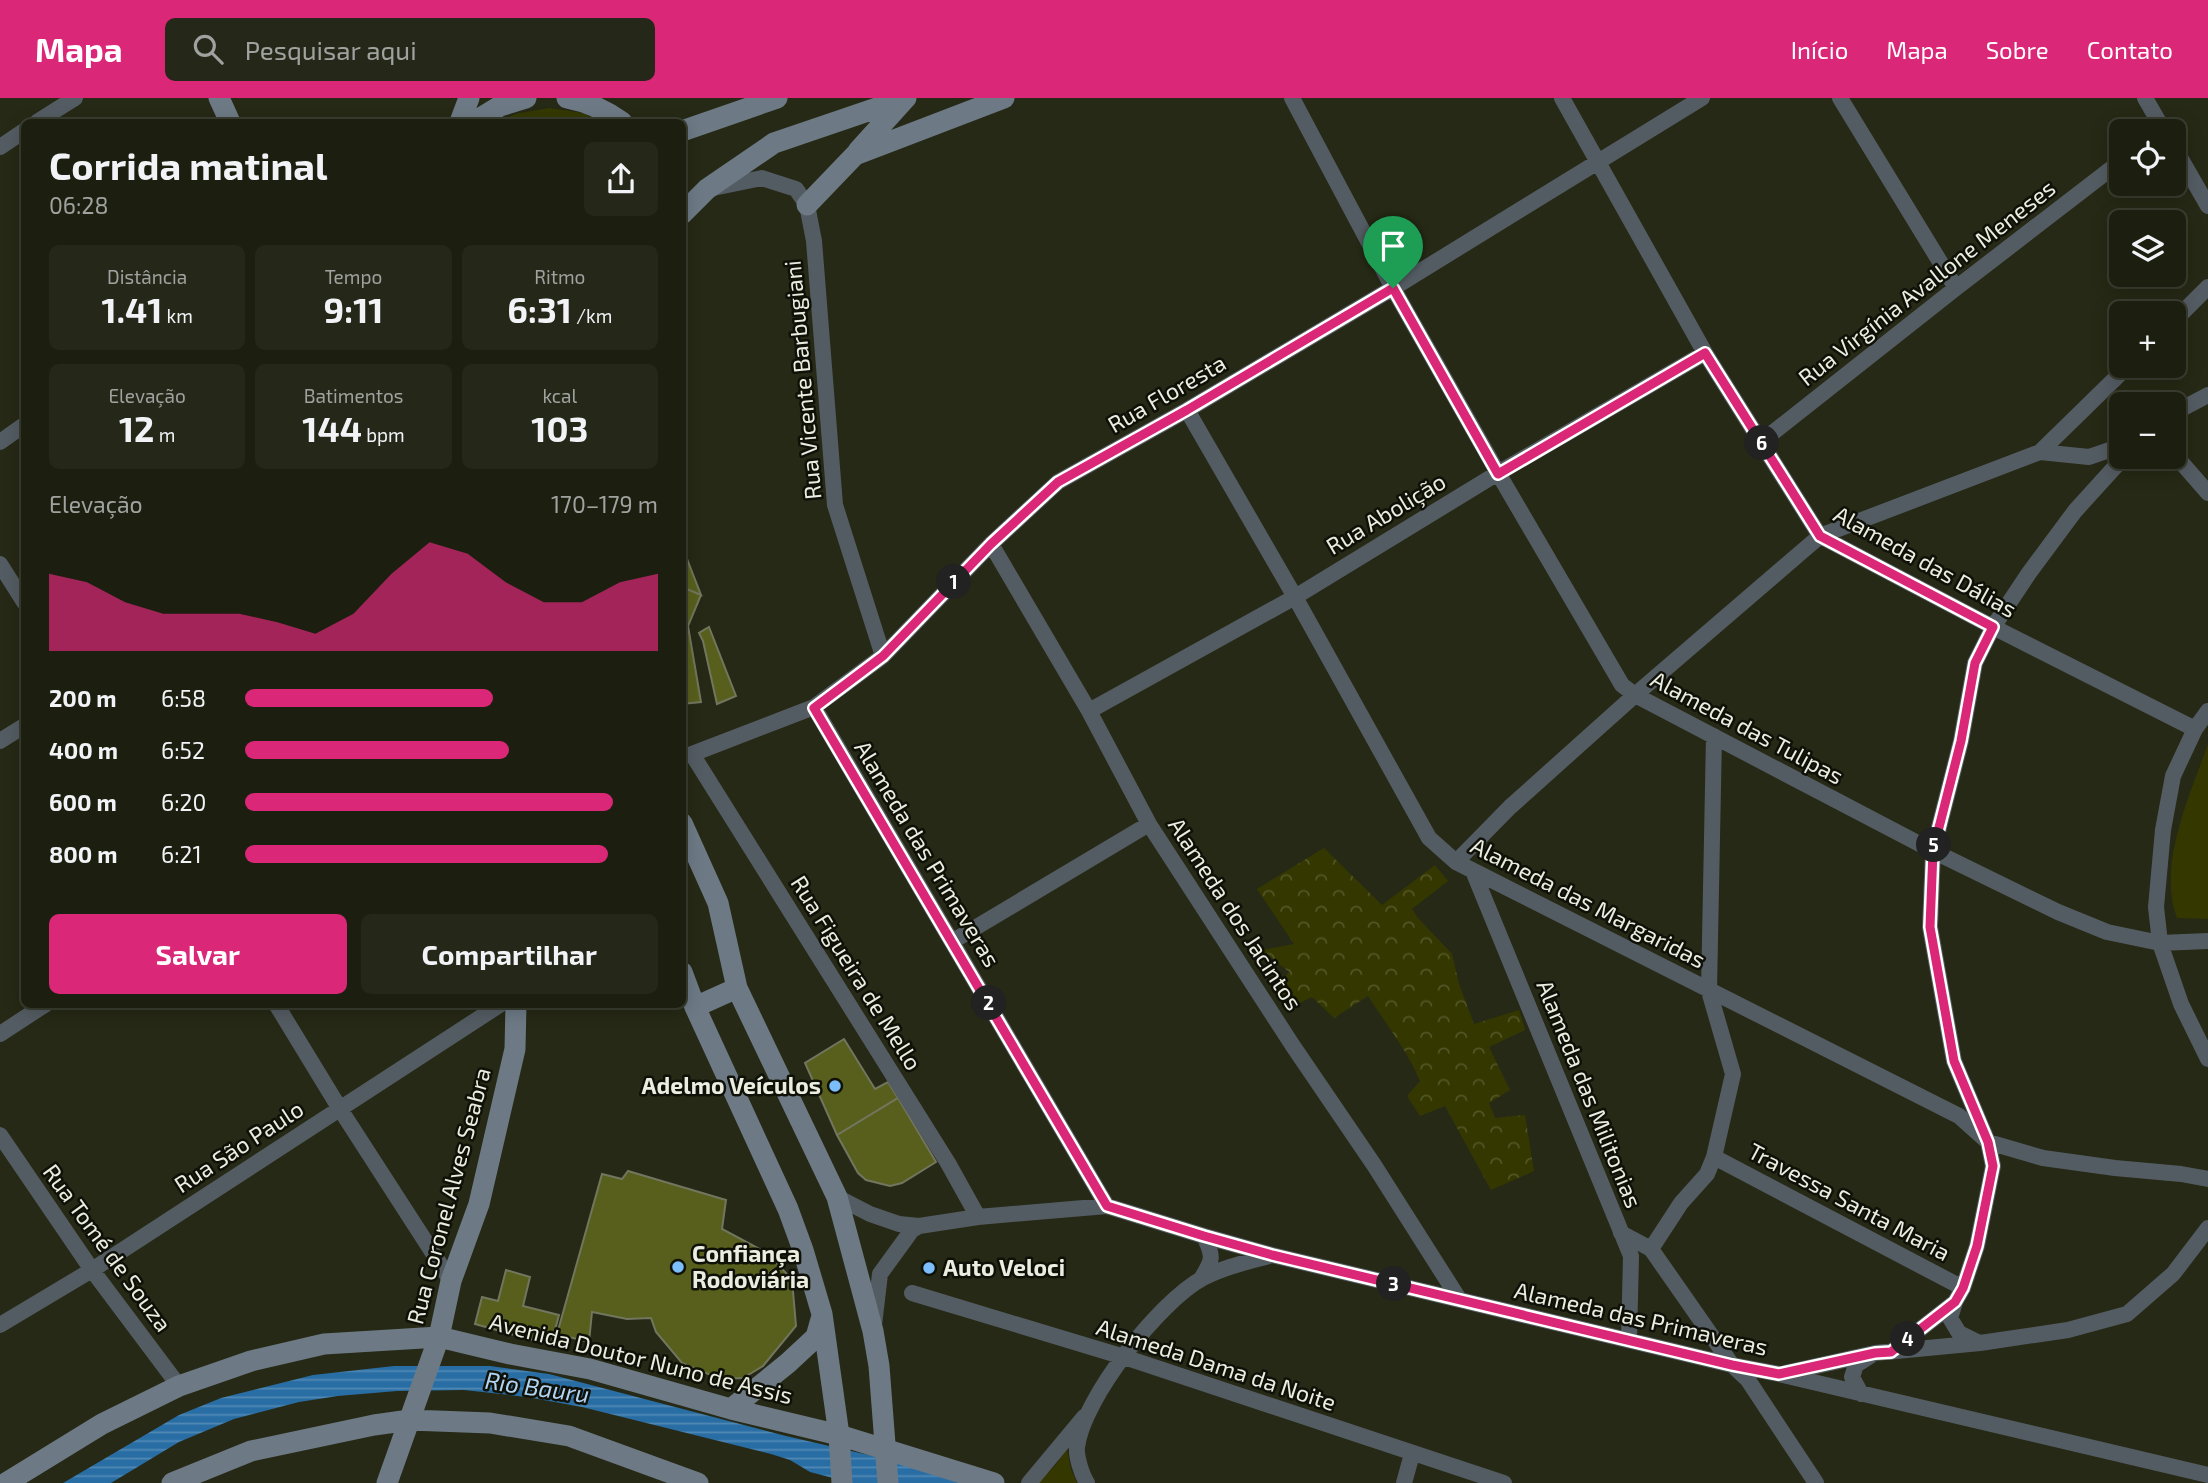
<!DOCTYPE html>
<html lang="pt">
<meta charset="utf-8">
<style>
:root{--surface:#1c1f10;--page:#252719;--text:#f1f3f6;--muted:#a0a29f;--line:#3a3d30;--accent:#db2777}
body{margin:0;font-family:"Exo 2",sans-serif;background:var(--page);color:var(--text);height:100vh;display:flex;flex-direction:column;font-size:26px;white-space:nowrap}
*{box-sizing:border-box;margin:0}
p{font-size:23px;color:var(--muted)}
.icon{flex:none;width:38px;height:38px;fill:none;stroke:currentColor;stroke-width:2;stroke-linecap:round;stroke-linejoin:round}
.map{position:relative;flex:1;overflow:hidden}
.drawer{position:absolute;left:21px;top:21px;width:665px;height:889px;display:flex;flex-direction:column;background:var(--surface);border-radius:10px;box-shadow:0 4px 18px #0003,0 0 0 2px var(--line)}
.drawer>*{flex:none}
.controls{position:absolute;left:2109px;top:21px;display:grid;gap:14px}
.controls a{display:grid;place-items:center;width:77px;height:77px;border-radius:10px;background:var(--surface);box-shadow:0 4px 18px #0003,0 0 0 2px var(--line);font-size:35px}
.pin{position:absolute;display:grid;place-items:center;width:60px;height:60px;color:#fff;margin:-72px -30px;border-radius:50% 50% 50% 0;rotate:-45deg;box-shadow:0 0 7px #0007}
.pin .icon{rotate:45deg}
.km{position:absolute;width:35px;height:35px;margin:-18px;border-radius:50%;background:#222;color:#fff;font-size:19px;line-height:35px;text-align:center}
.round{display:grid;place-items:center;flex:none;width:74px;height:74px;border-radius:10px;background:var(--page)}
.overview{display:flex;align-items:center;justify-content:space-between;height:119px;padding:0 28px}
h1{font-size:38px;font-weight:700;line-height:52px}
.stats{display:grid;grid-template-columns:repeat(3,1fr);gap:10px;height:119px;padding:7px 28px}
.stats div{display:grid;align-content:center;border-radius:10px;background:var(--page);text-align:center}
.stats b{font-size:35px;font-weight:700}
.stats small{font-size:19px;font-weight:400}
.stats p{font-size:19px}
.chart{height:196px;padding:14px 28px}
.chart p{display:flex;justify-content:space-between}
.chart svg{width:100%;height:126px;margin-top:7px;fill:var(--accent);opacity:.7}
.action{display:flex;gap:14px;margin-top:auto;padding:14px 28px}
.action a{flex:1;height:80px;border-radius:10px;background:var(--accent);color:#fff;font-size:28px;font-weight:700;line-height:80px;text-align:center}
.action a+a{background:var(--page);color:var(--text)}
ul{padding:0 28px;list-style:none;font-size:23px}
li{display:grid;grid-template-columns:112px 84px 1fr;align-items:center;height:52px}
li i{height:18px;border-radius:9px;background:var(--accent)}
header{display:flex;align-items:center;gap:42px;box-sizing:border-box;height:98px;padding:0 35px;background:var(--accent);color:#fff}
header strong{font-size:33px}
nav{display:flex;gap:38px;margin-inline-start:auto;font-size:24px}
.search{width:490px;height:63px;background:var(--page);display:flex;align-items:center;gap:18px;box-sizing:border-box;padding:0 24px;border-radius:10px;color:var(--muted);font-size:26px}
.map>svg:first-child{display:block}
.forest{fill:url(#forest-crowns)}
.green{fill:#343800}
.water{fill:url(#water-rules)}
.building{fill:#585f1c;stroke:#72765f;stroke-width:2}
.lines{fill:none;stroke-linecap:round;stroke-linejoin:round}
.street{stroke:#545c63;stroke-width:16}
.secondary{stroke:#6d7a85;stroke-width:21}
.route-casing{stroke:#fff;stroke-width:14}
.route{stroke:#db2777;stroke-width:9}
.poi-dot{fill:#7cbef9;stroke:#0f1108;stroke-width:2.5}
.labels{text-anchor:middle;stroke-width:5;stroke-linejoin:round;paint-order:stroke}
.street-label{font-size:23px;fill:#eaede0;stroke:#0f1108}
.poi-label{font-size:23px;font-weight:bold;fill:#eaede0;stroke:#0f1108;text-anchor:start}
.water-label{font-size:24px;font-style:italic;fill:#b2d4f3;stroke:#0f1108}
</style>
<header>
<strong>Mapa</strong>
<div class="search"><svg class="icon" aria-label="search" viewBox="0 0 24 24"><circle cx="10" cy="10" r="6"/><path d="M15 15l6 6"/></svg>Pesquisar aqui</div>
<nav><a>Início</a><a>Mapa</a><a>Sobre</a><a>Contato</a></nav>
</header>
<div class="map">
<svg width="2208" height="1385" viewBox="0 0 2208 1385">
<defs>
<pattern id="forest-crowns" width="20" height="18" patternUnits="userSpaceOnUse" patternTransform="scale(1.75)"><rect width="20" height="18" fill="#343800"/><path d="M2 6a3 3 0 1 1 6 0M12 15a3 3 0 1 1 6 0" fill="none" stroke="#525525"/></pattern>
<pattern id="water-rules" width="6" height="5" patternUnits="userSpaceOnUse" patternTransform="scale(1.75)"><rect width="6" height="5" fill="#286da4"/><path d="M0 2.5h6" fill="none" stroke="#5289b4"/></pattern>
</defs>
<rect width="100%" height="100%" fill="#262915"/>
<path class="forest" d="M1324 750 1382 807 1435 767 1448 783 1412 811 1418 820 1452 856 1459 886 1474 926 1519 912 1525 932 1489 949 1510 992 1489 1005 1495 1020 1525 1017 1534 1073 1491 1092 1445 1008 1420 1018 1407 998 1420 983C1407 952 1386 926 1368 898L1334 920 1312 899 1291 909 1278 887 1289 874 1262 852 1294 846 1257 791Z"/>
<path class="green" d="M549 10 583 15 600 24H499L515 16Z
M2208 646V821L2177 820C2157 767 2190 697 2208 646Z
M1067 1351 1071 1372 1077 1385H1037L1054 1369Z"/>
<path class="water" d="M394 1268H490L549 1276 786 1338 990 1385H852L810 1374 790 1362 771 1356 582 1309 527 1299 464 1292 397 1293 338 1298 299 1304 234 1321 179 1344 111 1385H63L179 1317 221 1300 313 1277Z"/>
<path class="building" d="M682 448 701 497 682 489Z
M682 489 701 497 688 528 701 604 682 606Z
M709 529 736 598 717 606 703 543 699 535Z
M844 941 875 991 888 984 898 1000 837 1037 805 965Z
M898 1000 936 1064 902 1085 890 1088 866 1082 858 1075 837 1037Z
M628 1073 726 1102 722 1131 769 1156 792 1182 796 1228 763 1268 743 1280 720 1281 682 1265 656 1234 651 1220 627 1221 592 1214 589 1244 557 1236 602 1076 622 1081Z
M506 1172 530 1179 523 1208 559 1217 551 1247 475 1226 482 1199 498 1203Z"/>
<g class="lines">
<path class="street" d="M1292 0 1393 190 1498 375 1622 587 1635 597 1933 753 2058 814 2107 834 2160 845 2208 843
M1562 0 1705 255 1820 438 1993 529 2195 631
M1840 0 1956 190
M2145 0 2164 33
M37 24 75 0
M0 49 24 33
M2174 49 2208 108
M713 90 762 80 796 91 807 107 814 143 835 407 883 558
M2174 223 2208 189
M1187 312 1295 499 1429 740 1456 764 1959 1018 1988 1044 2043 1060 2115 1070 2181 1076 2208 1081
M2174 315 2208 297
M0 344 24 327
M1761 344 1956 190 2121 63
M2040 354 2128 268
M2174 356 2208 395
M991 446 1089 613 1149 726 1293 948 1374 1067 1459 1201
M0 466 24 504
M814 609 1107 1108
M1089 613 1295 499 1498 375 1705 255
M2208 613 2195 631 2173 678 2163 732 2156 809 2160 845 2181 906 2208 961
M0 643 24 628
M692 656 948 1065 978 1119
M682 658 692 656 814 609 883 558 991 446 1058 384 1187 312 1393 190 1702 0
M1456 764 1510 709 1635 597 1820 438 2040 354 2089 359 2121 348
M1473 773 1631 1158 1629 1242
M953 843 1149 726
M276 906 340 1011 451 1183
M0 936 46 906
M0 1037 92 1172 179 1288
M1714 1059 1963 1190
M837 1099 870 1116 899 1126 919 1128 978 1119 1107 1108 1204 1138 1272 1157 1732 1267 1779 1276 2208 1377
M1621 1135 1651 1151 1681 1105 1707 1076 1714 1059 1733 976 1709 893 1714 638
M1651 1151 1732 1267 1748 1282 1816 1385
M1201 1181C1213 1162 1214 1159 1204 1138
M912 1195 1124 1259 1504 1385
M1955 1204 1950 1220 1959 1235 1979 1245
M0 1227 92 1172 501 906
M874 1227 880 1176 912 1132 919 1128
M1891 1254 1955 1204 1963 1190 1977 1148 1993 1068 1988 1044 1954 963 1930 829 1933 753 1961 643 1975 565 1993 529 2029 475 2075 413 2124 359
M1785 1275 1875 1255 1980 1245 2068 1232 2127 1216 2173 1176 2208 1130
M1861 1296 1852 1279 1856 1267 1870 1258
M1029 1385 1084 1319
M1087 1385C1082 1377 1076 1359 1077 1349 1083 1300 1160 1203 1203 1180 1224 1169 1247 1164 1269 1158
M1404 1385 1412 1356"/>
<path class="secondary" d="M219 0 230 24
M567 0C588 4 605 12 622 24
M460 24 469 0
M474 24 500 8 526 0
M682 33 777 0
M858 53 905 1
M807 107 855 57 1004 0
M682 116 707 91 774 45 906 0
M682 725 718 805 737 890 837 1099 873 1233 879 1268 888 1385
M682 874 695 909 788 1111 803 1152 822 1216 839 1337 842 1385
M695 909 737 890
M731 1311 788 1265 816 1239 822 1218
M6 1385 102 1326 179 1288 251 1263 324 1246 439 1239 510 1256 590 1271 731 1311 839 1337 994 1385
M172 1385 251 1353 374 1327 410 1322 490 1325 569 1338 698 1385
M387 1385 439 1239 451 1183 479 1106 515 951 516 906"/>
</g>
<g class="lines">
<g class="route-casing">
<path id="route" d="M1393 190 1498 376 1705 255 1820 438 1993 529 1975 565 1961 643 1933 753 1930 829 1954 963 1988 1044 1993 1068 1977 1148 1963 1190 1955 1204 1891 1254 1875 1255 1779 1276 1732 1267 1272 1157 1204 1138 1107 1108 814 610 883 558 991 446 1058 384 1187 312Z"/>
</g>
<use href="#route" class="route"/>
</g>
<g class="poi-dot">
<circle cx="835" cy="988" r="7"/>
<circle cx="678" cy="1169" r="7"/>
<circle cx="929" cy="1170" r="7"/>
</g>
<g class="labels">
<g class="street-label">
<text transform="translate(1927 185) rotate(-38)" y="8">Rua Virgínia Avallone Meneses</text>
<text transform="translate(803 282) rotate(-95)" y="8">Rua Vicente Barbugiani</text>
<text transform="translate(1167 296) rotate(-30)" y="8">Rua Floresta</text>
<text transform="translate(1386 416) rotate(-31)" y="8">Rua Abolição</text>
<text transform="translate(1925 464) rotate(29)" y="8">Alameda das Dálias</text>
<text transform="translate(1747 630) rotate(28)" y="8">Alameda das Tulipas</text>
<text transform="translate(927 756) rotate(59)" y="8">Alameda das Primaveras</text>
<text transform="translate(1588 805) rotate(27)" y="8">Alameda das Margaridas</text>
<text transform="translate(1235 816) rotate(57)" y="8">Alameda dos Jacintos</text>
<text transform="translate(856 875) rotate(58)" y="8">Rua Figueira de Mello</text>
<text transform="translate(1589 996) rotate(68)" y="8">Alameda das Militonias</text>
<text transform="translate(239 1049) rotate(-33)" y="8">Rua São Paulo</text>
<text transform="translate(449 1098) rotate(-75)" y="8">Rua Coronel Alves Seabra</text>
<text transform="translate(1849 1104) rotate(28)" y="8">Travessa Santa Maria</text>
<text transform="translate(107 1150) rotate(54)" y="8">Rua Tomé de Souza</text>
<text transform="translate(1641 1221) rotate(13)" y="8">Alameda das Primaveras</text>
<text transform="translate(641 1261) rotate(14)" y="8">Avenida Doutor Nuno de Assis</text>
<text transform="translate(1216 1267) rotate(18)" y="8">Alameda Dama da Noite</text>
</g>
<g class="poi-label">
<text x="821" y="996" text-anchor="end">Adelmo Veículos</text>
<text x="692" y="1164">Confiança<tspan x="692" dy="26">Rodoviária</tspan></text>
<text x="943" y="1178">Auto Veloci</text>
</g>
<g class="water-label">
<text transform="translate(537 1290) rotate(8)" y="8">Rio Bauru</text>
</g>
</g>
</svg>
<div class="controls">
<a><svg class="icon" aria-label="locate" viewBox="0 0 24 24"><circle cx="12" cy="12" r="6"/><path d="M12 2v4M12 18v4M2 12h4M18 12h4"/></svg></a>
<a><svg class="icon" aria-label="layers" viewBox="0 0 24 24"><path d="M12 4l9 5-9 5-9-5zM3 14l9 5 9-5"/></svg></a>
<a>+</a>
<a>−</a>
</div>
<div class="pin" style="left:1393px;top:190px;background:#1e9e55"><svg class="icon" aria-label="arrive" viewBox="0 0 24 24"><path d="M6 21V4h12l-3 4 3 4H6"/></svg></div>
<b class="km" style="left:954px;top:484px">1</b>
<b class="km" style="left:989px;top:905px">2</b>
<b class="km" style="left:1394px;top:1186px">3</b>
<b class="km" style="left:1908px;top:1241px">4</b>
<b class="km" style="left:1934px;top:747px">5</b>
<b class="km" style="left:1762px;top:345px">6</b>
<section class="drawer">
<div class="overview"><div><h1>Corrida matinal</h1><p>06:28</p></div><a class="round"><svg class="icon" aria-label="share" viewBox="0 0 24 24"><path d="M12 15V3M7 8l5-5 5 5M5 13v7h14v-7"/></svg></a></div>
<div class="stats">
<div><p>Distância</p><b>1.41<small> km</small></b></div>
<div><p>Tempo</p><b>9:11</b></div>
<div><p>Ritmo</p><b>6:31<small> /km</small></b></div>
</div>
<div class="stats">
<div><p>Elevação</p><b>12<small> m</small></b></div>
<div><p>Batimentos</p><b>144<small> bpm</small></b></div>
<div><p>kcal</p><b>103</b></div>
</div>
<div class="chart"><p><span>Elevação</span>170–179 m</p>
<svg viewBox="0 0 160 44" preserveAspectRatio="none"><path d="M0 44V17L10 20L20 27L30 31L40 31L50 31L60 34L70 38L80 31L90 17L100 6L110 10L120 20L130 27L140 27L150 20L160 17V44z"/></svg>
</div>
<ul>
<li><b>200 m</b>6:58<i style="width:60%"></i></li>
<li><b>400 m</b>6:52<i style="width:64%"></i></li>
<li><b>600 m</b>6:20<i style="width:89%"></i></li>
<li><b>800 m</b>6:21<i style="width:88%"></i></li>
</ul>
<div class="action"><a>Salvar</a><a>Compartilhar</a></div>
</section>
</div>
